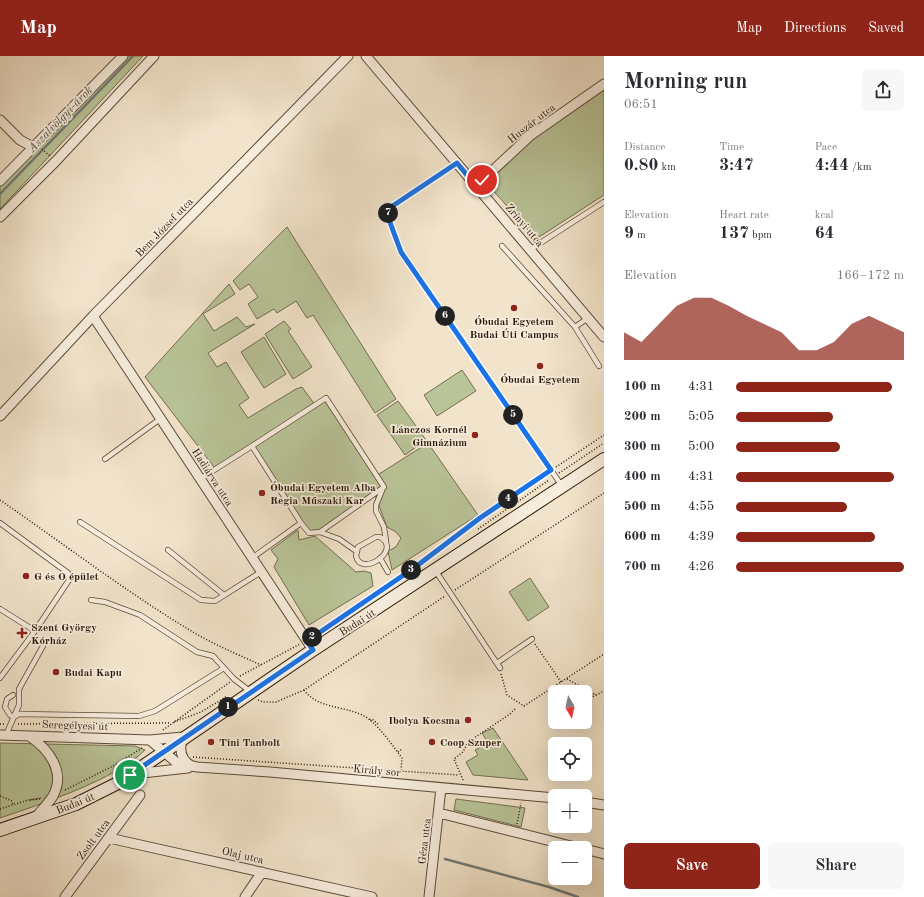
<!DOCTYPE html>
<meta charset="utf-8">
<style>
:root{--surface:#fff;--page:#f7f7f7;--text:#2b2b33;--muted:#7c7c81;--accent:#8f2418}
body{margin:0;font-family:"Old Standard TT",serif;background:var(--page);color:var(--text);height:100vh;display:flex;flex-direction:column;font-size:15px;white-space:nowrap}
*{box-sizing:border-box;margin:0}
p{font-size:13px;color:var(--muted)}
.icon{flex:none;width:22px;height:22px;fill:none;stroke:currentColor;stroke-width:2;stroke-linecap:round;stroke-linejoin:round}
.map{position:relative;flex:1;overflow:hidden}
.panel{display:flex;flex-direction:column;background:var(--surface);width:320px}
.panel>*{flex:none}
.needle{width:26px;rotate:171deg}
.controls{position:absolute;left:548px;top:629px;display:grid;gap:8px}
.controls a{display:grid;place-items:center;width:44px;height:44px;border-radius:6px;background:var(--surface);box-shadow:0 4px 16px #0002;font-size:20px}
.pin{position:absolute;display:grid;place-items:center;width:34px;height:34px;color:#fff;margin:-17px;border:2px solid #fff;border-radius:50%;box-shadow:0 1px 4px #0007}
.km{position:absolute;width:20px;height:20px;margin:-10px;border-radius:50%;background:#222;color:#fff;font-size:11px;line-height:20px;text-align:center}
.round{display:grid;place-items:center;flex:none;width:42px;height:42px;border-radius:6px;background:var(--page)}
.summary{display:flex;align-items:center;justify-content:space-between;height:68px;padding:0 20px}
h1{font-size:22px;font-weight:700;line-height:30px}
.figures{display:grid;grid-template-columns:repeat(3,1fr);gap:6px;height:68px;padding:4px 20px}
.figures div{display:grid;align-content:center}
.figures b{font-size:17px;font-weight:700}
.figures small{font-size:11px;font-weight:400}
.figures p{font-size:11px}
.chart{height:112px;padding:8px 20px}
.chart p{display:flex;justify-content:space-between}
.chart svg{width:100%;height:72px;margin-top:4px;fill:var(--accent);opacity:.7}
.cta{display:flex;gap:8px;margin-top:auto;padding:8px 20px}
.cta a{flex:1;height:46px;border-radius:6px;background:var(--accent);color:#fff;font-size:16px;font-weight:700;line-height:46px;text-align:center}
.cta a+a{background:var(--page);color:var(--text)}
ul{padding:0 20px;list-style:none;font-size:13px}
li{display:grid;grid-template-columns:64px 48px 1fr;align-items:center;height:30px}
li i{height:10px;border-radius:5px;background:var(--accent)}
header{display:flex;align-items:center;gap:24px;box-sizing:border-box;height:56px;padding:0 20px;background:var(--accent);color:#fff}
header strong{font-size:19px}
nav{display:flex;gap:22px;margin-inline-start:auto;font-size:14px}
main{display:flex;flex:1;min-height:0}
.map>svg:first-child{display:block}
.green{fill:#b9c498;stroke:#726e50}
.lines{fill:none;stroke-linecap:round;stroke-linejoin:round}
.stream{stroke:#717a77;stroke-width:2.5}
.lane-casing{stroke:#5c4b38;stroke-width:6}
.street-casing{stroke:#5c4b38;stroke-width:11}
.secondary-casing{stroke:#2a1807;stroke-width:14}
.path{stroke:#2a1807;stroke-width:1.5;stroke-dasharray:1 2;stroke-linecap:butt}
.lane{stroke:#f7eddd;stroke-width:4.5}
.street{stroke:#f7eddd;stroke-width:9}
.secondary{stroke:#f7eddd;stroke-width:12}
.route-casing{stroke:#fff;stroke-width:8}
.route{stroke:#1a73e8;stroke-width:5}
.poi-dot{fill:#8f2418;stroke:#f7eddd;stroke-width:1.5}
.labels{text-anchor:middle;stroke-width:3.5;stroke-linejoin:round;paint-order:stroke}
.street-label{font-size:11px;fill:#2a1807;stroke:#f7eddd}
.poi-label{font-size:11px;font-weight:bold;fill:#2a1807;stroke:#f7eddd;text-anchor:start}
.water-label{font-size:12px;font-style:italic;fill:#535148;stroke:#f7eddd}
</style>
<header>
<strong>Map</strong>
<nav><a>Map</a><a>Directions</a><a>Saved</a></nav>
</header>
<main>
<div class="map">
<svg width="604" height="841" viewBox="0 0 604 841">
<rect width="100%" height="100%" fill="#f2e4cb"/>
<filter id="stains"><feTurbulence type="fractalNoise" baseFrequency=".005" numOctaves="4"/><feColorMatrix values="0 0 0 0 .2 0 0 0 0 .09 0 0 0 0 .02 0 0 0 .5 -.17"/></filter>
<radialGradient id="worn" r=".72"><stop offset=".6" stop-color="#630" stop-opacity="0"/><stop offset="1" stop-color="#630" stop-opacity=".3"/></radialGradient>
<path class="green" d="M123 0H143L0 153V127Z
M604 34V139L536 183 491 132 492 120 534 82Z
M287 171 396 343 375 357 313 259 307 262 296 245 277 257 274 253 257 263 248 248 258 241 249 228 240 234 233 225Z
M229 228 235 238 203 258 214 275 237 261 246 271 255 268 208 297 217 311 226 306 249 342 239 349 248 362 296 333 302 331 315 349 326 342 379 422V418L428 387 478 459 392 514 388 495 396 491 401 482 396 476 387 471 375 439 320 476 309 477 251 390 217 415 145 321Z
M284 265 291 273 288 275 312 311 293 323 265 278Z
M264 281 286 318 264 332 241 296Z
M462 314 476 335 437 360 424 339Z
M398 345 426 384 405 399 377 359Z
M298 474 299 484 315 480 356 516 364 515 371 517 373 530 309 569 274 511 278 503 271 494Z
M530 522 549 551 528 565 509 536Z
M493 672 528 724 473 719 466 706 478 699 475 694 488 687 482 677Z
M0 687 135 690 145 694C115 724 41 748 0 762Z
M456 743 525 752 521 771 454 754Z"/>
<g class="lines">
<path class="stream" d="M0 138 133 0
M445 803 549 831 578 841"/>
<g class="lane-casing">
<path id="lane" d="M457 107 388 153V161L401 196 562 430
M502 190 575 271 599 310
M531 193 604 146
M575 271 588 262
M105 403 160 363
M200 423 252 390
M383 432 376 449V455L384 471 386 485
M80 466 201 544 215 545 261 516
M0 467 68 517 69 524 35 575 0 553
M320 476 339 483 356 495
M376 481H380C403 494 361 522 356 500L358 491Z
M168 494 224 539
M252 502 301 467 252 390 326 342 384 431 320 476 309 477 301 467
M380 502 388 516
M435 514 500 612
M91 544 105 546 140 559 197 596 213 600 224 612
M497 607 532 583
M0 622 35 575
M13 639 7 643 5 651 10 659 14 661 19 658 139 660 155 655 224 612 234 623 251 636
M6 679 19 649V633L43 590"/>
</g>
<g class="street-casing">
<path id="street" d="M366 0 604 281
M0 64 20 84 33 91
M0 125 123 0
M476 130 531 79 604 28
M0 161 56 105 154 0
M93 260 313 594
M0 360 93 260 348 0
M0 679 150 684 183 681C179 692 180 704 192 710
M29 680C49 693 66 716 53 740 48 748 41 755 35 762
M150 684 177 707 197 711 270 716 555 742
M133 718 188 712
M585 746 604 749
M439 757 579 792
M109 782 372 841
M585 793 604 798
M65 841 140 739
M245 841 262 816
M429 841 441 732"/>
</g>
<g class="secondary-casing">
<path id="secondary" d="M0 774 76 748 120 726 313 594 604 403"/>
</g>
<path class="path" d="M42 93 50 100
M556 411 604 379
M559 417 604 387
M0 444C64 488 126 536 193 576 215 589 239 599 261 609
M478 473 549 424
M455 534 604 437
M314 580 414 512 480 462 547 418
M535 588 561 626
M501 618 507 639 524 650 604 598
M240 620 300 588
M567 623 596 639 604 635
M304 634C319 655 352 649 370 664 382 674 393 690 402 702L401 714
M258 644 263 646H276L304 634 445 540
M585 645 596 639
M370 664 372 663 378 668
M174 666 201 656 226 641
M0 668H4
M18 668 170 667
M553 672 560 666
M163 674 230 626
M398 696 402 693
M193 701 459 719
M463 724 454 703 463 696 468 686 510 658 515 653
M138 732V730L145 725
M65 734 115 709 142 692
M0 740 12 745 13 749
M30 744 40 743
M0 753 28 744 41 742
M517 768 521 747"/>
<use href="#lane" class="lane"/>
<use href="#street" class="street"/>
<use href="#secondary" class="secondary"/>
</g>
<g class="lines">
<g class="route-casing">
<path id="route" d="M130 719 313 594 307 585 414 512 480 462 551 414 401 196 388 161V153L457 107 476 130 482 124"/>
</g>
<use href="#route" class="route"/>
</g>
<g class="poi-dot">
<circle cx="514" cy="252" r="4"/>
<circle cx="540" cy="310" r="4"/>
<circle cx="475" cy="379" r="4"/>
<circle cx="262" cy="437" r="4"/>
<circle cx="26" cy="520" r="4"/>
<path d="M20 571h4v4h4v4h-4v4h-4v-4h-4v-4h4z"/>
<circle cx="56" cy="616" r="4"/>
<circle cx="468" cy="664" r="4"/>
<circle cx="211" cy="686" r="4"/>
<circle cx="432" cy="686" r="4"/>
</g>
<g class="labels">
<g class="street-label">
<text transform="translate(531 67) rotate(-38)" y="4">Huszár utca</text>
<text transform="translate(525 169) rotate(50)" y="4">Zrínyi utca</text>
<text transform="translate(164 171) rotate(-46)" y="4">Bem József utca</text>
<text transform="translate(213 421) rotate(57)" y="4">Hadiárva utca</text>
<text transform="translate(357 566) rotate(-33)" y="4">Budai út</text>
<text transform="translate(75 669) rotate(2)" y="4">Seregélyesi út</text>
<text transform="translate(377 714) rotate(5)" y="4">Király sor</text>
<text transform="translate(75 747) rotate(-22)" y="4">Budai út</text>
<text transform="translate(93 783) rotate(-54)" y="4">Zsolt utca</text>
<text transform="translate(424 785) rotate(-83)" y="4">Géza utca</text>
<text transform="translate(243 799) rotate(13)" y="4">Olaj utca</text>
</g>
<g class="poi-label">
<text x="514" y="269" text-anchor="middle">Óbudai Egyetem<tspan x="514" dy="13">Budai Úti Campus</tspan></text>
<text x="540" y="327" text-anchor="middle">Óbudai Egyetem</text>
<text x="467" y="377" text-anchor="end">Lánczos Kornél<tspan x="467" dy="13">Gimnázium</tspan></text>
<text x="270" y="435">Óbudai Egyetem Alba<tspan x="270" dy="13">Regia Műszaki Kar</tspan></text>
<text x="34" y="524">G és O épület</text>
<text x="31" y="575">Szent György<tspan x="31" dy="13">Kórház</tspan></text>
<text x="64" y="620">Budai Kapu</text>
<text x="460" y="668" text-anchor="end">Ibolya Kocsma</text>
<text x="219" y="690">Tini Tanbolt</text>
<text x="440" y="690">Coop Szuper</text>
</g>
<g class="water-label">
<text transform="translate(60 63) rotate(-46)" y="4">Aszalvölgyi-árok</text>
</g>
</g>
<rect width="100%" height="100%" filter="url(#stains)"/>
<rect width="100%" height="100%" fill="url(#worn)"/>
</svg>
<div class="controls">
<a><svg class="needle" viewBox="-14 -14 28 28"><path d="M0-13l5 13h-10z" fill="#e53935"/><path d="M0 13l5-13h-10z" fill="#7c7c81"/></svg></a>
<a><svg class="icon" aria-label="locate" viewBox="0 0 24 24"><circle cx="12" cy="12" r="6"/><path d="M12 2v4M12 18v4M2 12h4M18 12h4"/></svg></a>
<a>+</a>
<a>−</a>
</div>
<div class="pin" style="left:130px;top:719px;background:#1e9e55"><svg class="icon" aria-label="arrive" viewBox="0 0 24 24"><path d="M6 21V4h12l-3 4 3 4H6"/></svg></div>
<div class="pin" style="left:482px;top:124px;background:#d93025"><svg class="icon" aria-label="check" viewBox="0 0 24 24"><path d="M5 12l5 5 9-10"/></svg></div>
<b class="km" style="left:228px;top:651px">1</b>
<b class="km" style="left:312px;top:581px">2</b>
<b class="km" style="left:411px;top:514px">3</b>
<b class="km" style="left:508px;top:443px">4</b>
<b class="km" style="left:513px;top:359px">5</b>
<b class="km" style="left:445px;top:260px">6</b>
<b class="km" style="left:388px;top:157px">7</b>
</div>
<section class="panel">
<div class="summary"><div><h1>Morning run</h1><p>06:51</p></div><a class="round"><svg class="icon" aria-label="share" viewBox="0 0 24 24"><path d="M12 15V3M7 8l5-5 5 5M5 13v7h14v-7"/></svg></a></div>
<div class="figures">
<div><p>Distance</p><b>0.80<small> km</small></b></div>
<div><p>Time</p><b>3:47</b></div>
<div><p>Pace</p><b>4:44<small> /km</small></b></div>
</div>
<div class="figures">
<div><p>Elevation</p><b>9<small> m</small></b></div>
<div><p>Heart rate</p><b>137<small> bpm</small></b></div>
<div><p>kcal</p><b>64</b></div>
</div>
<div class="chart"><p><span>Elevation</span>166–172 m</p>
<svg viewBox="0 0 160 44" preserveAspectRatio="none"><path d="M0 44V27L10 33L20 22L30 11L40 6L50 6L60 11L70 17L80 22L90 27L100 38L110 38L120 33L130 22L140 17L150 22L160 27V44z"/></svg>
</div>
<ul>
<li><b>100 m</b>4:31<i style="width:93%"></i></li>
<li><b>200 m</b>5:05<i style="width:58%"></i></li>
<li><b>300 m</b>5:00<i style="width:62%"></i></li>
<li><b>400 m</b>4:31<i style="width:94%"></i></li>
<li><b>500 m</b>4:55<i style="width:66%"></i></li>
<li><b>600 m</b>4:39<i style="width:83%"></i></li>
<li><b>700 m</b>4:26<i style="width:100%"></i></li>
</ul>
<div class="cta"><a>Save</a><a>Share</a></div>
</section>
</main>
